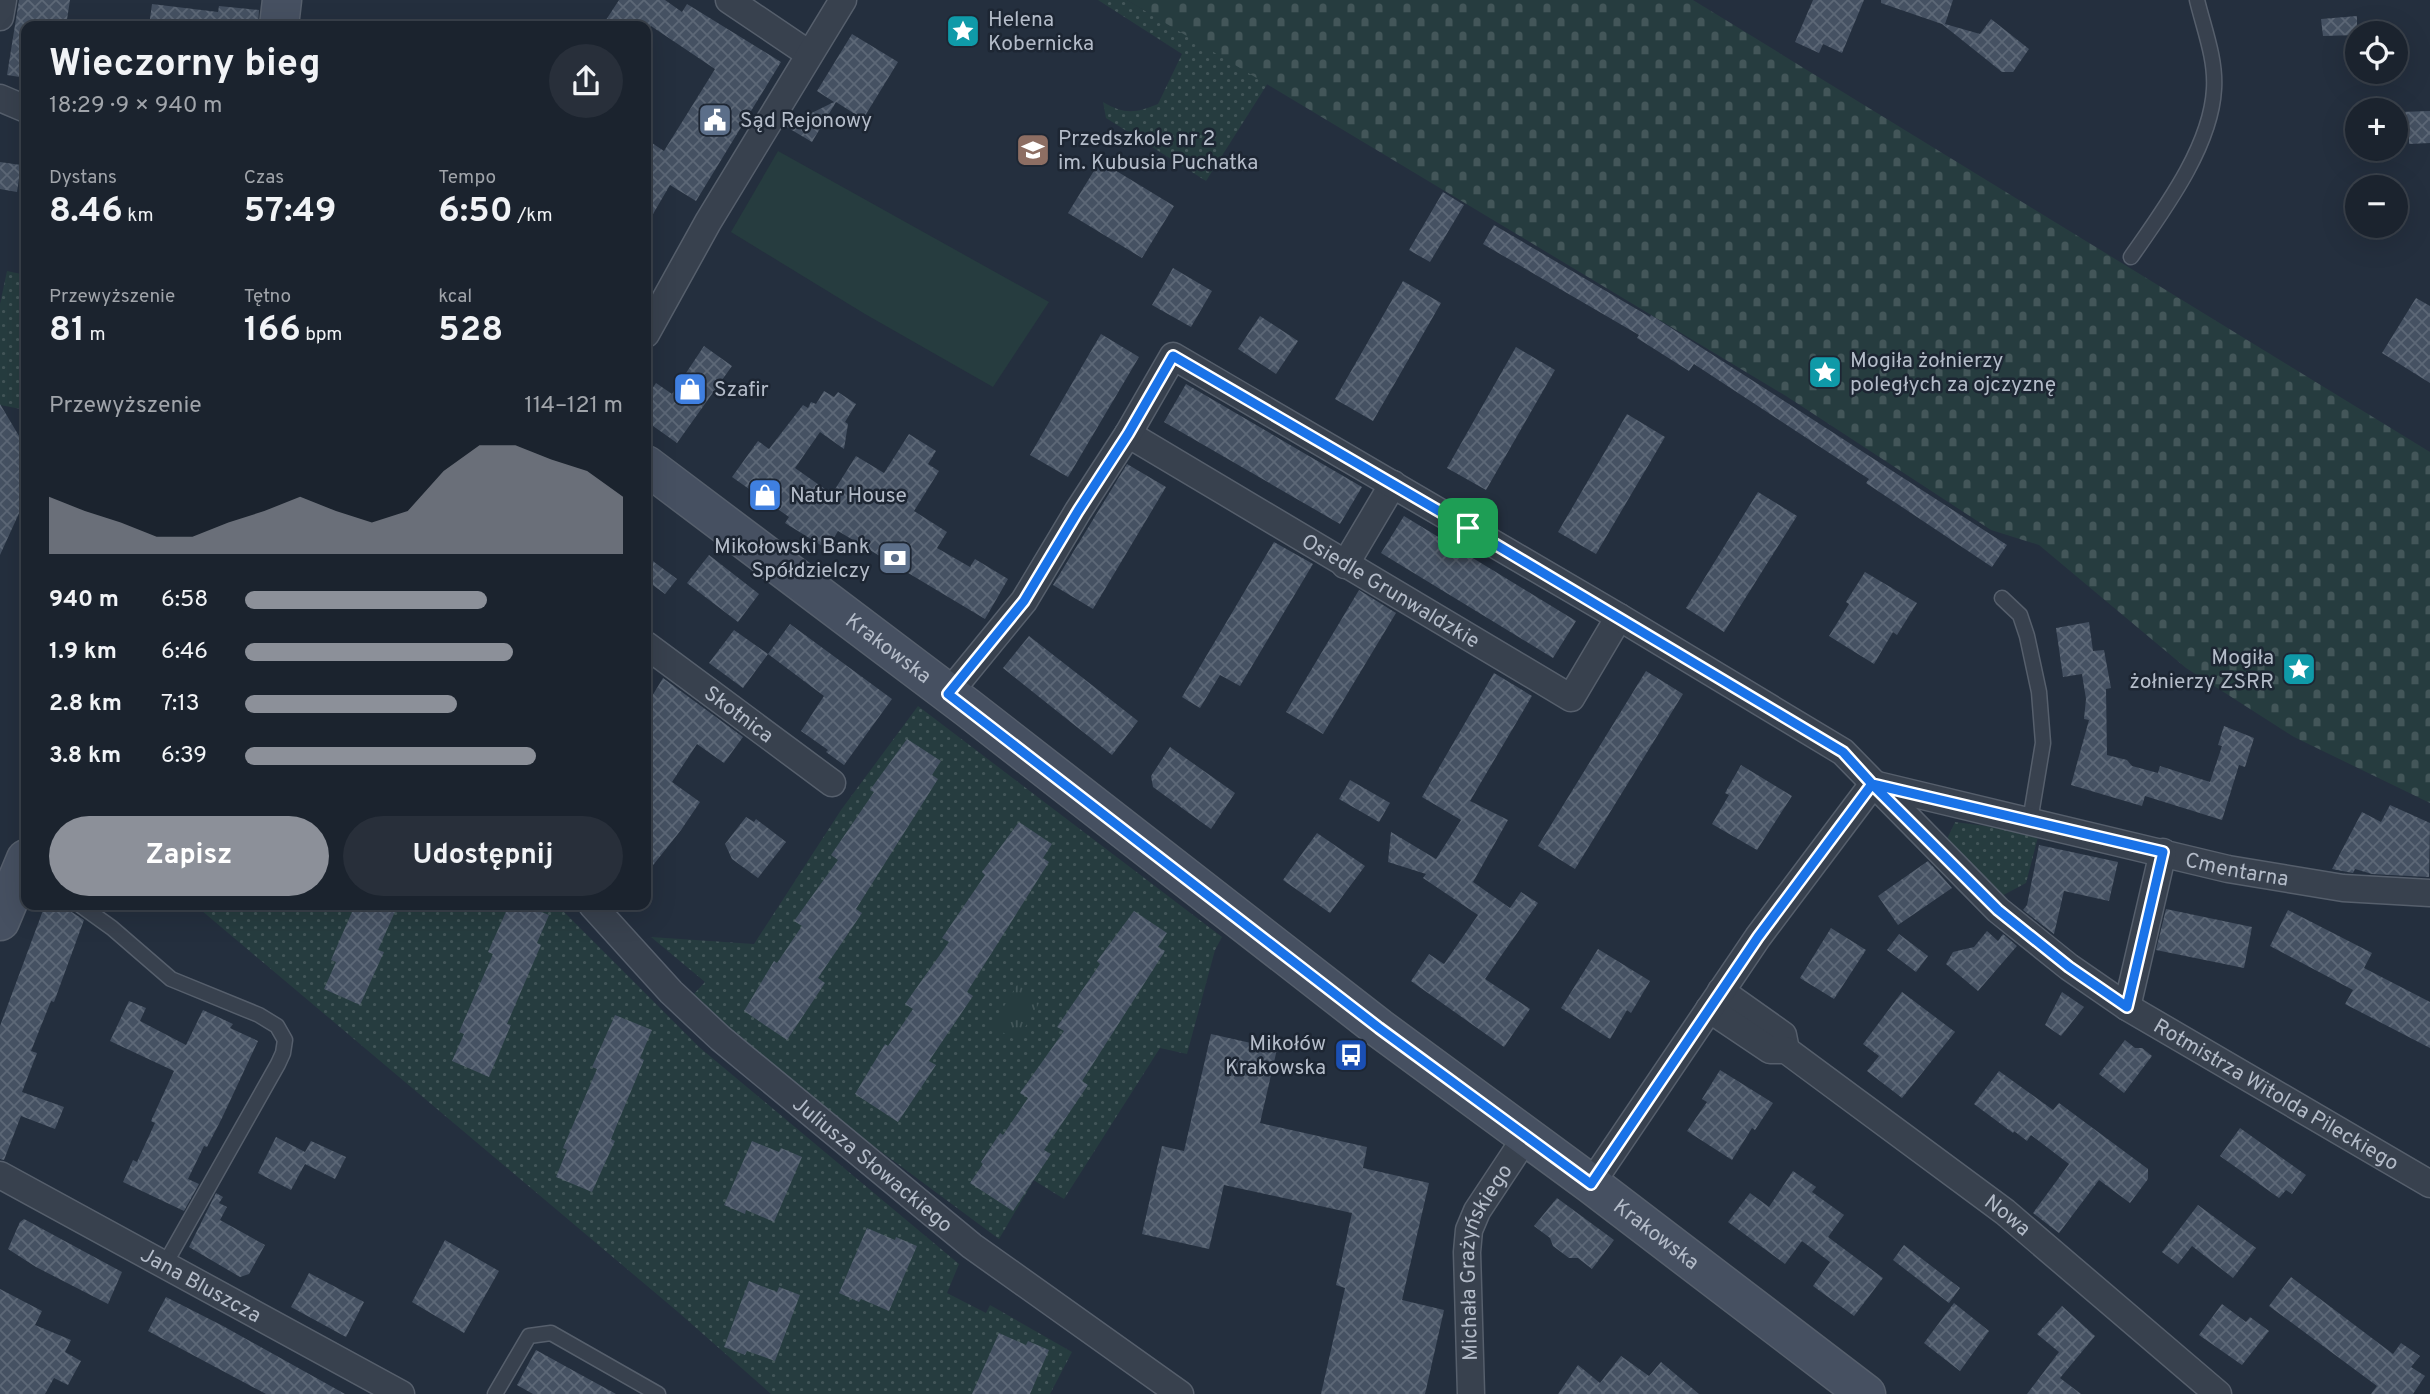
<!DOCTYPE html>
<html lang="pl">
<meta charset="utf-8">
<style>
:root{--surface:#1b232e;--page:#282f3a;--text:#f1f3f6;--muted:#a0a4aa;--line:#39404a;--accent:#8c9099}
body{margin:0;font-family:Overpass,sans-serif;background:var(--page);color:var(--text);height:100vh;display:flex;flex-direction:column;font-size:26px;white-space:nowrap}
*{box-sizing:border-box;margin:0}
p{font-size:23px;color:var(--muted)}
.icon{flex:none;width:38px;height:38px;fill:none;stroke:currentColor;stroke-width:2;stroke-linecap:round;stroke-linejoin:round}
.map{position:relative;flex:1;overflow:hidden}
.drawer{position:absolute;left:21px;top:21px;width:630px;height:889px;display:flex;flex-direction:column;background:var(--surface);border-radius:14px;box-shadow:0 7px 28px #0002,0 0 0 2px var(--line)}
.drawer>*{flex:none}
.buttons{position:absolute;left:2345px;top:21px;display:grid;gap:14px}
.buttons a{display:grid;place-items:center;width:63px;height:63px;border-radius:50%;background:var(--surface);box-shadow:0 7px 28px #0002,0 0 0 2px var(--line);font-size:35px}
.pin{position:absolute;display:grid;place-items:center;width:60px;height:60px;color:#fff;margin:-30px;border-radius:14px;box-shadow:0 4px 10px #0006}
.round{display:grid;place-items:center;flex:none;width:74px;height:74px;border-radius:37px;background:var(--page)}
.head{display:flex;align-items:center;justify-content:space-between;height:119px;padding:0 28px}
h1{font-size:38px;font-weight:700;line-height:52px}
.figures{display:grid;grid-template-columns:repeat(3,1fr);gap:10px;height:119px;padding:7px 28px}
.figures div{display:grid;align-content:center}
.figures b{font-size:35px;font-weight:700}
.figures small{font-size:19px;font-weight:400}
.figures p{font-size:19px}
.chart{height:196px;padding:14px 28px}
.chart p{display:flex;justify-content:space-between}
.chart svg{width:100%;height:126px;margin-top:7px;fill:var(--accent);opacity:.7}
.action{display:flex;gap:14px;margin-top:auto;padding:14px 28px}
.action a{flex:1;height:80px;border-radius:42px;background:var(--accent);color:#fff;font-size:28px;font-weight:700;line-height:80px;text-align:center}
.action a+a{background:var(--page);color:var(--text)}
ul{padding:0 28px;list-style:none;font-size:23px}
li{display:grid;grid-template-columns:112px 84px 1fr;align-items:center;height:52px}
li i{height:18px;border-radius:9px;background:var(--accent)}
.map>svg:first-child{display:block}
.grass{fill:url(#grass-dots)}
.cemetery{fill:url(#cemetery-stones)}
.park{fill:url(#park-tufts)}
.garden{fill:#263c3f}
.building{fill:url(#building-cross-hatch)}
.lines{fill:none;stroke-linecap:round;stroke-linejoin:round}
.lane-casing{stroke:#565f6c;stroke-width:17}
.street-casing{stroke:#565f6c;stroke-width:29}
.secondary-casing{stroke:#565f6c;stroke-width:41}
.lane{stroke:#38414e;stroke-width:14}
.street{stroke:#38414e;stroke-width:26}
.secondary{stroke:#465061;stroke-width:38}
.route-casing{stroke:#fff;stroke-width:14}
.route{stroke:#1a73e8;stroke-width:9}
.labels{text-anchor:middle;stroke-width:5;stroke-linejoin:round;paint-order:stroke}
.poi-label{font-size:21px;fill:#b4bcc9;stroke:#1d2633;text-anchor:start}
.street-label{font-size:21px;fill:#b4bcc9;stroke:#1d2633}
</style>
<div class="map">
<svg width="2430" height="1394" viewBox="0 0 2430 1394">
<defs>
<pattern id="grass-dots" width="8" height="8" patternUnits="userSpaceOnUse" patternTransform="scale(1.75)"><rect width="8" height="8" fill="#263c3f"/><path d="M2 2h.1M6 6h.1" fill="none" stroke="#435659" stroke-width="1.8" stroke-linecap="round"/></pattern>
<pattern id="cemetery-stones" width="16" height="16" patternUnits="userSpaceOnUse" patternTransform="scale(1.75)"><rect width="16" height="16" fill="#263c3f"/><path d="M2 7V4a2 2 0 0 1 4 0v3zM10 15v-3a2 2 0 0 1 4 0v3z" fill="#435659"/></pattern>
<pattern id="park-tufts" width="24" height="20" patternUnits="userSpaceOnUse" patternTransform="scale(1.75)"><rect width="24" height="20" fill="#263c3f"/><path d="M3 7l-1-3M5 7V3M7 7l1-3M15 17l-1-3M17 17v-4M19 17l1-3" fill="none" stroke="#435659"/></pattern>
<pattern id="building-cross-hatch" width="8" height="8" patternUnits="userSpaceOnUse" patternTransform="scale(1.75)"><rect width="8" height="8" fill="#455162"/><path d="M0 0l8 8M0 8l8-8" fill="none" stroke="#5d6877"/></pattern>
</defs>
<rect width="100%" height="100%" fill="#242f3e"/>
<path class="grass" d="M1098 0H1127L1268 83 1206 181 1106 118 1103 102C1125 115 1136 113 1158 104L1182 54Z
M7 271 26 275V410L0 405V304Z
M918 706 1222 937 1215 950 1187 1054 1160 1048 1064 1199 1027 1176 1025 1179 1032 1183 999 1239 818 1105 691 997 705 982 651 937 754 944 841 810Z
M1955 822 2039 833 2026 883 1996 899 1946 841Z
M195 905H557L699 1047 959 1264 947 1293 986 1313 990 1305 1072 1352 1050 1394H771L678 1312Z"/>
<path class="cemetery" d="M1127 0H1693L2430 452V803L2294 737 2186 668 2039 545 1991 530 1786 396Z"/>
<path class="park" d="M1017 985 1041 1000 1017 1041 992 1026Z"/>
<path class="garden" d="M778 151 1049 302 993 387 865 314 731 232Z"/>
<path class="building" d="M19 0H70L66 26H26V78L7 75Z
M619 0H665L682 12 687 4 781 62 696 201 670 185 646 226V139L664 151 715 69 651 26 647 32 646 26H602Z
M1813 0H1864L1842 53 1823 44 1819 53 1795 42Z
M1881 0H1953L1945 24 1980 34 1991 19 2029 49 2013 72H2002L1942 24 1881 3Z
M152 4 218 12 219 6 259 10 258 26H149Z
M2357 16V35L2323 36 2321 19Z
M852 34 898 62 863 119 836 102 812 142 785 126 834 102 817 91Z
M2430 111V143L2409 144V135H2400V112Z
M1100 161 1174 206 1142 258 1068 213Z
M0 162 21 165 17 192 0 189Z
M1443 192 1464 205 1430 262 1409 250Z
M1494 225 1650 317 1651 315 2007 545 1992 567 1866 483 1869 479 1694 364 1689 371 1637 338 1639 335 1483 244Z
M1173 268 1212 291 1191 327 1152 305Z
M1403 281 1441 303 1373 421 1335 399Z
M2416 298 2430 306V383L2382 353Z
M1260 316 1298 341 1276 374 1238 349Z
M1101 334 1139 357 1068 477 1030 455Z
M704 346 732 366 677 443 646 421V398L656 383 672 394Z
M1516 347 1555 370 1486 490 1447 468Z
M1186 384 1362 487 1340 524 1164 422Z
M824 391 834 397 838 392 856 404 845 422 848 424 844 449 820 432 795 468 832 494 856 456 884 473 909 434 936 451 928 464 939 471 914 511 947 532 937 548 970 567 975 559 1008 579 985 619 838 531 827 549 785 523 789 517 732 477 758 441 769 449 803 405 808 408 811 402 816 404Z
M0 404 22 441 26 442V498L0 555Z
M1627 414 1665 437 1596 554 1558 532Z
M1127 464 1166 487 1093 609 1053 585Z
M1758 492 1797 516 1724 632 1686 608Z
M1404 516 1576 621 1553 658 1381 553Z
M1274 542 1313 564 1240 686 1220 675 1200 708 1182 697Z
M709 555 759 594 738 622 687 583Z
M646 556 677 579 665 594 646 580Z
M1865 572 1917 603 1897 635 1893 632 1874 664 1829 636 1849 604 1846 602Z
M1359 590 1396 613 1323 734 1286 712Z
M2089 622 2093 651 2104 650 2111 688 2106 689 2107 755 2127 760 2132 766 2158 773 2160 766 2210 782 2222 746 2218 745 2224 726 2254 738 2245 767 2239 765 2222 820 2145 796 2142 806 2071 785 2089 720 2084 719 2086 699 2082 674 2063 677 2056 628Z
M790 624 892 699 844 765 826 752 828 750 801 731 824 696 768 654Z
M734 630 768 654 743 688 709 663Z
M1029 636 1138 721 1112 755 1003 668Z
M1646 671 1683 694 1575 869 1538 846Z
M1494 673 1532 696 1470 801 1508 820 1473 882 1510 908 1521 892 1538 903 1485 979 1530 1009 1504 1047 1411 981 1429 954 1444 964 1478 915 1423 878 1426 874 1388 862 1391 832 1436 859 1461 820 1422 797Z
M663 678 743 737 724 763 697 744 672 782 700 802 681 830 646 874V706Z
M907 739 941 761 932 775 938 779 856 909 862 913 818 978 825 983 787 1040 744 1011 774 961 777 963 802 926 794 921 838 860 831 855 874 792 870 790Z
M1170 747 1235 793 1211 829 1153 787 1151 776Z
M1741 765 1792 796 1757 850 1712 824 1729 795 1725 793Z
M1350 780 1390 803 1379 822 1339 799Z
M2390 805 2430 823 2429 877 2372 874 2355 869 2353 873 2332 869 2362 812 2381 822Z
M746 817 754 822 756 819 786 842 758 878 732 859 725 844Z
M1019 822 1052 844 1043 858 1049 862 967 992 973 996 929 1061 936 1065 898 1122 855 1094 885 1044 888 1046 913 1009 905 1004 949 942 942 938 985 875 982 872Z
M1317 833 1365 866 1330 913 1283 880Z
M2039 845 2118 862 2109 901 2064 891 2054 934 2023 910 2027 905Z
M1928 861 1952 888 1898 925 1878 896Z
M45 905H61L84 920 54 1002 51 1001 31 1051 37 1053 22 1092 64 1107 55 1129 21 1116 4 1160 0 1159V1026Z
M355 905H398L378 950 384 952 360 1005 324 989 336 962 331 960Z
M509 905H524L549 915 537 943 541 945 507 1024 511 1025 489 1077 452 1061 464 1034 459 1032 493 954 488 952Z
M2166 909 2252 927 2244 968 2156 950Z
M2288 910 2372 953 2364 968 2430 1002V1048L2345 1004 2353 990 2270 946Z
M1134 911 1167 933 1158 947 1165 951 1082 1081 1088 1085 1044 1150 1051 1154 1013 1211 970 1183 983 1164 981 1162 1000 1133 1003 1135 1028 1098 1020 1093 1064 1031 1057 1027 1100 964 1097 961Z
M1831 928 1866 950 1834 999 1800 978Z
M1987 931 1998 941 2003 934 2017 946 1978 991 1946 964 1953 952 1974 947Z
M1899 934 1928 956 1916 972 1887 950Z
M1598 949 1650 981 1631 1013 1627 1010 1610 1039 1561 1008Z
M1902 992 1955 1032 1902 1098 1867 1071 1879 1056 1863 1044Z
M2062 992 2084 1007 2061 1036 2045 1025Z
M129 1001 146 1008 140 1021 186 1045 203 1010 233 1024 230 1028 258 1041 222 1118 207 1147 204 1146 188 1179 199 1184 184 1211 123 1182 133 1160 137 1162 155 1123 151 1121 174 1071 110 1041Z
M615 1015 652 1030 640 1058 644 1060 611 1139 615 1141 592 1192 556 1177 567 1150 563 1148 597 1069 592 1067Z
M1211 1034 1277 1049 1260 1123 1367 1147 1363 1168 1429 1183 1402 1300 1444 1310 1425 1394H1321L1345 1288 1336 1285 1352 1213 1224 1185 1209 1249 1142 1234 1162 1146 1184 1151Z
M2125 1040 2135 1048H2142L2152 1056 2124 1093 2099 1074Z
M1720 1070 1773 1103 1755 1130 1752 1128 1732 1160 1687 1131 1707 1102 1702 1099Z
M1999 1071 2053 1110 2059 1103 2148 1169V1179L2130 1203 2099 1180 2059 1233 2033 1213 2069 1164 2031 1135 2027 1141 2014 1131 2013 1133 1974 1104Z
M2240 1128 2306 1175 2292 1194 2286 1190 2279 1198 2220 1156Z
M276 1137 305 1152 311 1141 346 1157 335 1179 305 1164 291 1190 258 1173Z
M752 1141 779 1152 781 1148 802 1157 774 1222 746 1210 745 1214 724 1205Z
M1793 1171 1816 1187 1812 1192 1844 1215 1828 1237 1883 1278 1854 1316 1813 1286 1830 1262 1802 1241 1785 1264 1728 1222 1750 1193 1769 1207Z
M216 1193 223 1197 219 1203 227 1207 220 1220 265 1245 249 1274 240 1277 189 1247Z
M1557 1198 1614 1240 1592 1269 1578 1258H1569L1553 1246 1550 1238 1534 1226Z
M2198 1205 2256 1248 2233 1278 2192 1246 2178 1264 2162 1252Z
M24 1219 122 1272 108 1304 36 1267 8 1249 20 1222Z
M867 1228 895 1240 896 1237 917 1246 889 1311 861 1299 859 1302 839 1293Z
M445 1240 499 1271 464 1333 412 1302Z
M1904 1245 1960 1288 1949 1303 1893 1260Z
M309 1273 364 1302 346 1337 291 1307Z
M2291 1277 2393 1354 2401 1343 2420 1356 2411 1367 2425 1376 2413 1394H2371L2377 1386 2269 1306Z
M749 1281 777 1292 779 1287 800 1295 775 1361 747 1351 745 1355 724 1347Z
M0 1289 42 1311 35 1325 71 1340 65 1352 81 1361 68 1385 54 1378 45 1394H0Z
M166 1297 223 1326 345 1394H266L148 1331Z
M1954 1303 1989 1331 1960 1371 1924 1343Z
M2222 1304 2246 1322 2250 1317 2269 1331 2242 1365 2199 1335Z
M2062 1306 2095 1336 2060 1378 2081 1394H2027L2059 1352 2037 1334Z
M999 1333 1026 1345 1028 1341 1049 1350 1030 1394H972Z
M536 1350 574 1371 616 1394H533L517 1385Z
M1621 1356 1649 1376 1661 1362 1699 1394H1558L1578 1365 1600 1383Z"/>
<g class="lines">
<g class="lane-casing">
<path id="lane" d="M2131 257C2163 211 2211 147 2214 89 2216 59 2204 29 2197 0
M2002 598 2020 615 2027 636 2039 692 2043 743 2030 821
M80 905 112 928 171 979 259 1015 277 1026 285 1040 283 1053 278 1064 165 1264
M495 1394 529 1336 551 1333 658 1394"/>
</g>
<g class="street-casing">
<g id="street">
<path d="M729 0 809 54"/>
<path d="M0 17 3 0"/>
<path d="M0 98 26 109"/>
<path d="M646 334 708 222 843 0"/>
<path id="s1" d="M1128 434 1571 698 1619 617"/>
<path d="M1345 565 1393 484"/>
<path id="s2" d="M646 645 832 783"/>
<path id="s3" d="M948 694 1024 601 1078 511 1128 434 1173 356 1619 617 1843 752 1998 910 2069 967 2127 1007 2430 1184"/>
<path id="s4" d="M1873 784 2228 869 2343 888 2430 893"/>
<path id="s5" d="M592 905 671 992 720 1038 972 1246 1180 1394"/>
<path d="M1721 991 1783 1035 1786 1050"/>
<path d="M2127 1007 2163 852"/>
<path id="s6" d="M1709 1009 1770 1050H1786L2005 1212 2218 1394"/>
<path id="s7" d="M0 1175 401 1394"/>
<path d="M1591 1184 1758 937 1873 784"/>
<path id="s8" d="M1471 1394 1467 1252 1469 1230 1477 1211 1526 1137"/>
</g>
</g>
<g class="secondary-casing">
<g id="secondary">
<path d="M279 26 282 0"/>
<path id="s9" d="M646 465 968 708 1379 1028 1591 1184 1866 1394"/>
<path d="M0 921 26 859"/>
</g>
</g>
<use href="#lane" class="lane"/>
<use href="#street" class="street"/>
<use href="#secondary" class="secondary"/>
</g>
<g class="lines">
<g class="route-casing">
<path id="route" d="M1468 528 1173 356 1128 434 1078 511 1024 601 948 694 1379 1028 1591 1184 1758 937 1872 784 1998 910 2069 967 2127 1007 2163 852 1872 784 1843 752 1468 528"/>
</g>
<use href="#route" class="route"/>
</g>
<defs>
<g id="sight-square" transform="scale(1.75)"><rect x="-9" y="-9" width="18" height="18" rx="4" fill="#0f9aa8" stroke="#1d2633"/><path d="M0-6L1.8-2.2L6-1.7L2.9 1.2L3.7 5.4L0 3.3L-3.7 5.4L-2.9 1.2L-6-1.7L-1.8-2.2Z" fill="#fff"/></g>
<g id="civic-square" transform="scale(1.75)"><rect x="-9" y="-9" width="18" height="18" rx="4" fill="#5c6f8a" stroke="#1d2633"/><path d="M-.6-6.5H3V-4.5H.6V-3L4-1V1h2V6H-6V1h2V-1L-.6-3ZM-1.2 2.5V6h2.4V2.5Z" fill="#fff"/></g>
<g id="school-square" transform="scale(1.75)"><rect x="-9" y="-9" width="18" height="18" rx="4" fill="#8d6e63" stroke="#1d2633"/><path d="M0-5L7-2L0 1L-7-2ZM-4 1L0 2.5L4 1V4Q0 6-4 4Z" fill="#fff"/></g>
<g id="shop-square" transform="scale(1.75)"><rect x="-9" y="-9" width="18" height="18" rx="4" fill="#3f7fe0" stroke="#1d2633"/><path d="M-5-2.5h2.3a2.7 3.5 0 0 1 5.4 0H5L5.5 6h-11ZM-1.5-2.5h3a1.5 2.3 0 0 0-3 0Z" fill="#fff"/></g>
<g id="bank-square" transform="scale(1.75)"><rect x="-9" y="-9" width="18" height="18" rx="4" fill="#5c6f8a" stroke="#1d2633"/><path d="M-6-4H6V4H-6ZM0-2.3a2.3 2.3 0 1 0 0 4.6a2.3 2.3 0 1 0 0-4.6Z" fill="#fff"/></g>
<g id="bus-square" transform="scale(1.75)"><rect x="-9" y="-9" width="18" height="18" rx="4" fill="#1a4fb4" stroke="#1d2633"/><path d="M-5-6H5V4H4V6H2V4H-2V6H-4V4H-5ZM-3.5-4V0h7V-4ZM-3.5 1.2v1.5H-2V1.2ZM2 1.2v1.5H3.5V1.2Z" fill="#fff"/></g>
</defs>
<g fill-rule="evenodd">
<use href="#sight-square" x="963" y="31"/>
<use href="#civic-square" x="715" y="120"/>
<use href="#school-square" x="1033" y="150"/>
<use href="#sight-square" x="1825" y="372"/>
<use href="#shop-square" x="690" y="389"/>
<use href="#shop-square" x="765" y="495"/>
<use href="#bank-square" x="895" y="558"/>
<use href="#sight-square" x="2299" y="669"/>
<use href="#bus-square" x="1351" y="1055"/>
</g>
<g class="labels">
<g class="poi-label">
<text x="988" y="26">Helena<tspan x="988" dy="24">Kobernicka</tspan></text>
<text x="740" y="127">Sąd Rejonowy</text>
<text x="1058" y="145">Przedszkole nr 2<tspan x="1058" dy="24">im. Kubusia Puchatka</tspan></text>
<text x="1850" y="367">Mogiła żołnierzy<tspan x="1850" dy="24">poległych za ojczyznę</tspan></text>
<text x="714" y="396">Szafir</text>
<text x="790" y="502">Natur House</text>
<text x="870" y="553" text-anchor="end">Mikołowski Bank<tspan x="870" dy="24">Spółdzielczy</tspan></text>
<text x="2274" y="664" text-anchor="end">Mogiła<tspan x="2274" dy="24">żołnierzy ZSRR</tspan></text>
<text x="1326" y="1050" text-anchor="end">Mikołów<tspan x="1326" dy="24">Krakowska</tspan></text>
</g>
<g class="street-label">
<text dy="7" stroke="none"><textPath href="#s1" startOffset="306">Osiedle Grunwaldzkie</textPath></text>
<text dy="7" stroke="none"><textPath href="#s9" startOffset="304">Krakowska</textPath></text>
<text dy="7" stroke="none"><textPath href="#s2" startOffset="116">Skotnica</textPath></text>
<text dy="7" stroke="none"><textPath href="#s4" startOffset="374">Cmentarna</textPath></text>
<text dy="7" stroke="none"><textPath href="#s3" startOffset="1741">Rotmistrza Witolda Pileckiego</textPath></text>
<text dy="7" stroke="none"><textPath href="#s5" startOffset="383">Juliusza Słowackiego</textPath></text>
<text dy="7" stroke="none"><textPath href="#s6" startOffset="366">Nowa</textPath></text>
<text dy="7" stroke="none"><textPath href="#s9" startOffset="1270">Krakowska</textPath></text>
<text dy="7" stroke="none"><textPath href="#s8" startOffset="136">Michała Grażyńskiego</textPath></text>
<text dy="7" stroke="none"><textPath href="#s7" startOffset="229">Jana Bluszcza</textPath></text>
</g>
</g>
</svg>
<div class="buttons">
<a><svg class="icon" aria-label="locate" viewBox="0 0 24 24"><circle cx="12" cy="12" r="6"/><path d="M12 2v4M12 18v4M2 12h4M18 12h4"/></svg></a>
<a>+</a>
<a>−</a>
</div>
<div class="pin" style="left:1468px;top:528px;background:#1e9e55"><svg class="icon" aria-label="arrive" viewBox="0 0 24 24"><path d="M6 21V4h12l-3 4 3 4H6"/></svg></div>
<section class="drawer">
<div class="head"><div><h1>Wieczorny bieg</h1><p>18:29 · 9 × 940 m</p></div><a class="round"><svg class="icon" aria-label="share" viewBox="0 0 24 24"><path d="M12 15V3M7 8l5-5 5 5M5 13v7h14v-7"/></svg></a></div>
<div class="figures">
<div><p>Dystans</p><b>8.46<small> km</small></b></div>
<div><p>Czas</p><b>57:49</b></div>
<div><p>Tempo</p><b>6:50<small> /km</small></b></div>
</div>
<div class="figures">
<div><p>Przewyższenie</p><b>81<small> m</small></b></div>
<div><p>Tętno</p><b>166<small> bpm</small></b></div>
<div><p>kcal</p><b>528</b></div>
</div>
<div class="chart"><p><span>Przewyższenie</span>114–121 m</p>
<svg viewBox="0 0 160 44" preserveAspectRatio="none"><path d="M0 44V24L10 29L20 33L30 38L40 38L50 33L60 29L70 24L80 29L90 33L100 29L110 15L120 6L130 6L140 11L150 15L160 24V44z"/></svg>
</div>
<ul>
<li><b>940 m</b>6:58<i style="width:64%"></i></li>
<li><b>1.9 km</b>6:46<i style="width:71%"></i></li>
<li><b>2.8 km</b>7:13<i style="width:56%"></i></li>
<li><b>3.8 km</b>6:39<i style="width:77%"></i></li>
</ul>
<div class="action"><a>Zapisz</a><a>Udostępnij</a></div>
</section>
</div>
